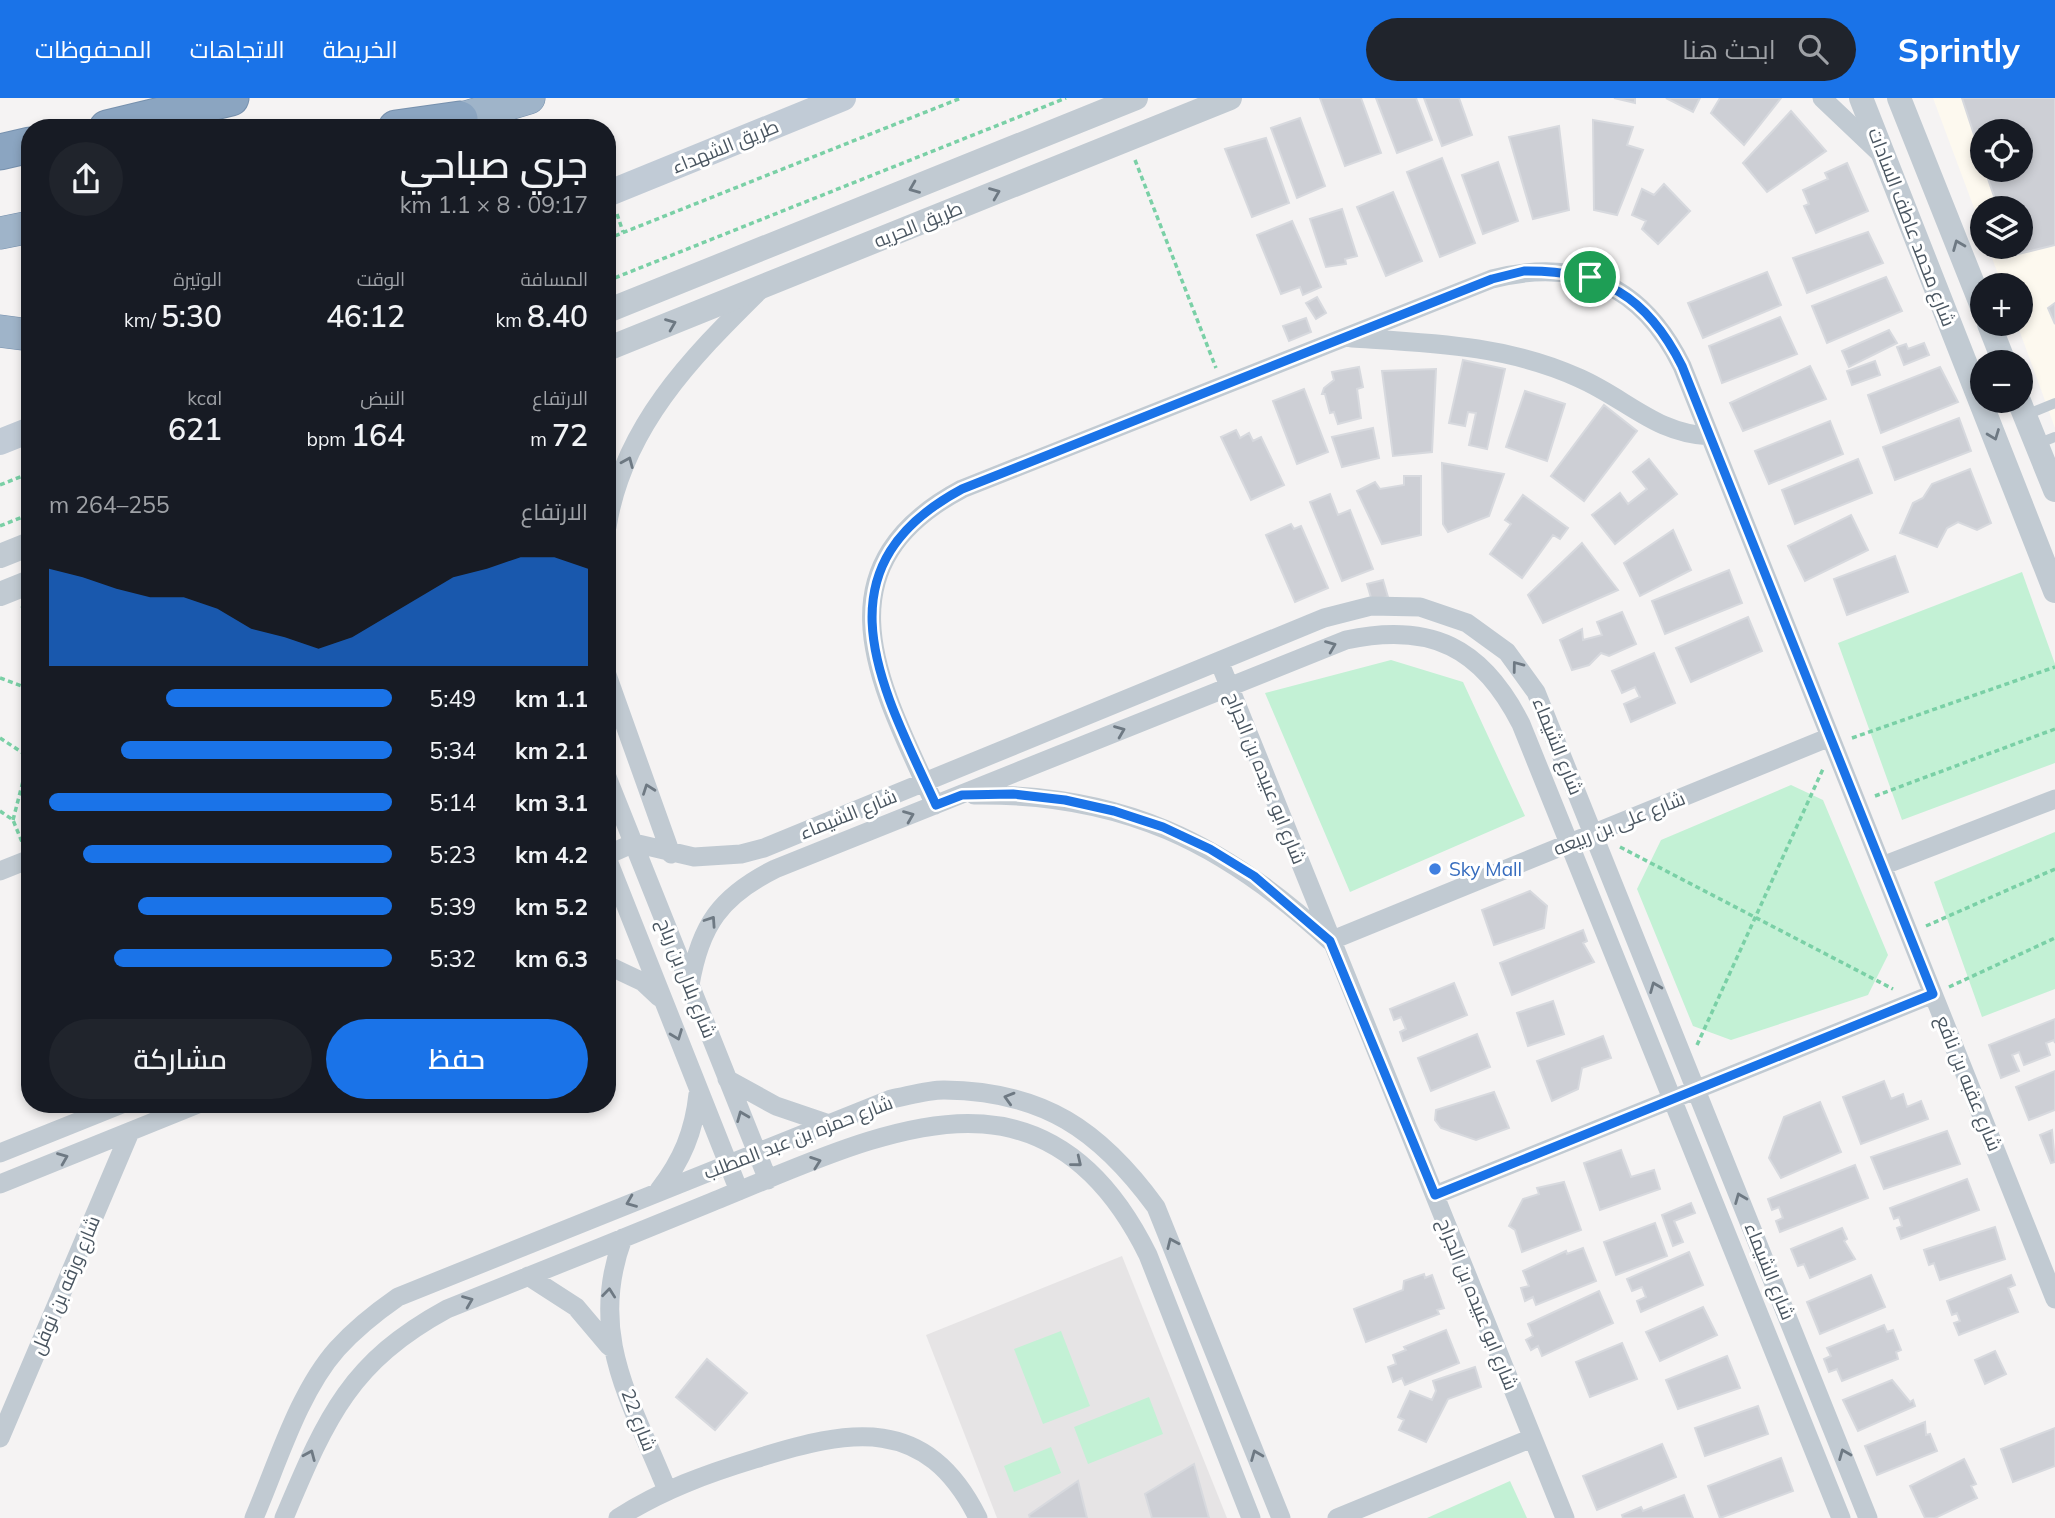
<!DOCTYPE html>
<html lang="ar">
<meta charset="utf-8">
<style>
:root{--surface:#171b24;--page:#20242c;--text:#f1f3f6;--muted:#9ea1a6;--accent:#1a73e8}
body{margin:0;font-family:Mulish,Cairo,sans-serif;background:var(--page);color:var(--text);direction:rtl;height:100vh;display:flex;flex-direction:column;font-size:26px;white-space:nowrap}
*{box-sizing:border-box;margin:0}
p{font-size:23px;color:var(--muted)}
.icon{flex:none;width:38px;height:38px;fill:none;stroke:currentColor;stroke-width:2;stroke-linecap:round;stroke-linejoin:round}
.map{position:relative;flex:1;overflow:hidden;direction:ltr}
.details{position:absolute;left:21px;top:21px;width:595px;height:994px;display:flex;flex-direction:column;background:var(--surface);border-radius:28px;box-shadow:0 4px 10px #0003;direction:rtl}
.details>*{flex:none}
.controls{position:absolute;left:1970px;top:21px;display:grid;gap:14px}
.controls a{display:grid;place-items:center;width:63px;height:63px;border-radius:50%;background:var(--surface);box-shadow:0 4px 10px #0003;font-size:35px}
.pin{position:absolute;display:grid;place-items:center;width:60px;height:60px;color:#fff;margin:-30px;border:4px solid #fff;border-radius:50%;box-shadow:0 2px 7px #0007}
.round{display:grid;place-items:center;flex:none;width:74px;height:74px;border-radius:37px;background:var(--page)}
.overview{display:flex;align-items:center;justify-content:space-between;height:119px;padding:0 28px}
h1{font-size:38px;font-weight:600;line-height:52px}
.metrics{display:grid;grid-template-columns:repeat(3,1fr);gap:10px;height:119px;padding:7px 28px}
.metrics div{display:grid;align-content:center}
.metrics b{font-size:30px;font-weight:600}
.metrics small{font-size:19px;font-weight:400}
.metrics p{font-size:19px}
.chart{height:196px;padding:14px 28px}
.chart p{display:flex;justify-content:space-between}
.chart svg{width:100%;height:126px;margin-top:7px;fill:var(--accent);opacity:.7}
.primary-button{display:flex;gap:14px;margin-top:auto;padding:14px 28px}
.primary-button a{flex:1;height:80px;border-radius:42px;background:var(--accent);color:#fff;font-size:28px;font-weight:600;line-height:80px;text-align:center}
.primary-button a+a{background:var(--page);color:var(--text)}
ul{padding:0 28px;list-style:none;font-size:23px}
li{display:grid;grid-template-columns:112px 84px 1fr;align-items:center;height:52px}
li i{height:18px;border-radius:9px;background:var(--accent)}
header{display:flex;align-items:center;gap:42px;box-sizing:border-box;height:98px;padding:0 35px;background:var(--accent);color:#fff}
header strong{font-size:33px}
nav{display:flex;gap:38px;margin-inline-start:auto;font-size:24px}
.search{width:490px;height:63px;background:var(--page);display:flex;align-items:center;gap:18px;box-sizing:border-box;padding:0 24px;border-radius:38px;color:var(--muted);font-size:26px}
.map>svg:first-child{display:block}
.commercial{fill:#fdf9ef;fill-rule:evenodd}
.education{fill:#e6e4e5}
.green{fill:#c3f1d5}
.building{fill:#cdcfd5;stroke:#d7d9de;stroke-width:2}
.lines{fill:none;stroke-linecap:round;stroke-linejoin:round}
.trunk-casing{stroke:#7690ad;stroke-width:33}
.motorway-casing{stroke:#7690ad;stroke-width:37}
.path{stroke:#7ad0a6;stroke-width:3.5;stroke-dasharray:5 3.5;stroke-linecap:butt}
.service{stroke:#c1cad2;stroke-width:10}
.minor{stroke:#c1cad2;stroke-width:19}
.tertiary{stroke:#c1cad2;stroke-width:24}
.secondary{stroke:#c1cbd6;stroke-width:26}
.trunk{stroke:#9fb4c9;stroke-width:32}
.motorway{stroke:#8ba5c1;stroke-width:35}
.oneway{stroke:#6e7983}
.route-casing{stroke:#fff;stroke-width:14}
.route{stroke:#1a73e8;stroke-width:9}
.shop-dot{fill:#3f7fe0;stroke:#fff;stroke-width:2.5}
.labels{text-anchor:middle;stroke-width:6;stroke-linejoin:round;paint-order:stroke}
.street-label{font-size:19px;fill:#4a5661;stroke:#fff}
.shop-label{font-size:19px;fill:#366cbe;stroke:#fff;text-anchor:start}
</style>
<header>
<strong>Sprintly</strong>
<div class="search"><svg class="icon" aria-label="search" viewBox="0 0 24 24"><circle cx="10" cy="10" r="6"/><path d="M15 15l6 6"/></svg>ابحث هنا</div>
<nav><a>الخريطة</a><a>الاتجاهات</a><a>المحفوظات</a></nav>
</header>
<div class="map">
<svg width="2055" height="1420" viewBox="0 0 2055 1420">
<rect width="100%" height="100%" fill="#f5f3f3"/>
<path class="commercial" d="M1933 0H2055V330L2017 226H2021V187H2002L1988 149H2021V110H1983V134ZM1983 33H2021V72H1983Z"/>
<path class="education" d="M1122 1158 1227 1420H997L926 1237Z"/>
<path class="green" d="M2022 474 2055 566V665L1902 722 1838 545Z
M1391 562 1463 584 1525 718 1350 794 1265 595Z
M1791 687 1823 702 1888 857 1868 897 1731 942 1693 928 1637 791 1661 742Z
M2055 734V891L1982 919 1934 784Z
M1061 1233 1090 1308 1043 1326 1014 1251Z
M1149 1299 1163 1336 1088 1366 1074 1329Z
M1051 1349 1061 1375 1014 1394 1004 1368Z
M1510 1383 1527 1420H1427Z"/>
<path class="building" d="M1320 0H1361L1381 55 1345 68Z
M1376 0H1416L1432 42 1397 55Z
M1424 0H1459L1472 37 1442 48Z
M1614 0H1635V5Z
M1666 0H1700L1693 14Z
M1720 0H1781L1744 47 1711 15Z
M1962 0H2055V147L2014 157 2011 149H2021V110H1998L1985 72H2021V33H1983V64Z
M1791 13 1826 53 1767 94 1743 65Z
M1300 20 1325 88 1297 100 1271 30Z
M1593 22 1633 29 1627 47 1643 52 1617 117 1594 112Z
M1559 28 1569 112 1533 121 1509 39Z
M1266 40 1289 105 1252 119 1225 51Z
M1442 60 1475 145 1440 159 1407 74Z
M1498 64 1518 123 1483 136 1462 77Z
M1847 65 1868 113 1816 135 1804 108 1809 106 1803 92 1828 81 1825 75Z
M1664 86 1690 113 1658 146 1642 131 1646 123 1632 117 1642 91 1654 97Z
M1393 94 1422 163 1386 178 1357 109Z
M1342 111 1357 158 1345 161 1346 166 1326 169 1310 121Z
M1292 123 1321 189 1303 197 1300 189 1281 196 1257 137Z
M1868 134 1883 165 1807 195 1793 160Z
M1767 174 1781 207 1703 240 1688 205Z
M1886 179 1902 213 1827 245 1812 208Z
M1317 199 1326 215 1316 221 1306 205Z
M2055 205V226L2048 210Z
M1780 219 1797 256 1722 285 1709 248Z
M1306 220 1311 234 1289 243 1283 228Z
M1889 232 1897 245 1849 269 1842 253Z
M1924 245 1929 257 1904 267 1897 249 1906 246 1908 251Z
M1463 262 1505 271 1487 351 1469 347 1476 315 1468 314 1465 328 1449 325Z
M1875 263 1880 277 1852 287 1847 273Z
M1810 268 1826 301 1743 333 1730 305Z
M1359 269 1363 289 1357 291 1361 320 1338 326 1334 314 1330 315 1325 296H1322L1324 290 1334 282 1332 274Z
M1940 269 1958 304 1881 335 1868 297Z
M1436 271 1432 354 1393 358 1382 273Z
M1304 291 1328 354 1297 366 1273 303Z
M1525 293 1565 306 1547 363 1506 349Z
M1604 307 1637 333 1584 403 1551 378Z
M1959 320 1971 353 1895 382 1883 349Z
M1830 323 1843 356 1769 386 1755 353Z
M1373 330 1379 360 1342 369 1332 339Z
M1236 332 1240 340 1249 335 1253 343 1261 339 1284 387 1251 402 1221 339Z
M1649 361 1677 396 1615 446 1592 417 1620 395 1628 406 1647 391 1633 374Z
M1858 361 1872 395 1795 426 1782 392Z
M1442 365 1504 376 1489 418 1448 434 1443 426Z
M1970 371 1991 425 1977 432 1958 424 1947 430 1937 449 1900 435 1913 405 1923 400 1932 386Z
M1404 378H1421V437L1382 446 1357 393 1375 384 1380 391 1404 387Z
M1330 396 1338 417 1350 412 1373 471 1342 483 1310 404Z
M1523 397 1568 430 1560 441 1553 437 1522 480 1490 456 1511 426 1505 422Z
M1851 417 1868 452 1805 483 1788 448Z
M1291 426 1294 431 1301 428 1328 490 1295 504 1266 437Z
M1673 432 1691 472 1640 498 1624 465Z
M1582 445 1618 492 1543 525 1528 497Z
M1895 458 1908 494 1847 517 1834 481Z
M1729 472 1742 505 1665 536 1652 503Z
M1383 482 1388 499 1372 503 1367 486Z
M1622 514 1636 546 1609 558 1601 555 1589 567 1572 572 1560 542 1582 531 1583 542 1602 537 1597 524Z
M1748 519 1762 553 1691 584 1676 550Z
M1654 555 1675 605 1631 624 1624 606 1640 599 1635 589 1622 595 1612 573Z
M1530 793 1547 808 1544 830 1494 847 1482 812Z
M1583 832 1587 843 1583 845 1594 864 1512 897 1500 865Z
M1454 885 1467 917 1403 943 1400 934 1406 931 1401 919 1394 922 1390 911Z
M1553 903 1564 936 1528 948 1517 915Z
M2055 921V945L2054 942 2046 945 2050 957 2024 967 2019 954 2012 957 2019 973 2001 980 1989 947Z
M1477 936 1490 969 1431 993 1418 960Z
M1603 938 1611 960 1582 970 1578 991 1552 1003 1537 963Z
M2055 973V1012L2029 1022 2016 989Z
M1884 983 1891 1001 1903 996 1907 1009 1921 1003 1928 1021 1861 1046 1843 999Z
M1494 994 1509 1030 1476 1042 1441 1030 1435 1022 1436 1012Z
M1820 1004 1841 1054 1781 1080 1769 1060 1784 1019Z
M2052 1032 2055 1064 2051 1065 2040 1037Z
M1947 1033 1960 1066 1884 1091 1871 1059Z
M1621 1052 1631 1079 1654 1072 1660 1091 1600 1112 1584 1065Z
M1855 1067 1868 1100 1780 1134 1776 1123 1783 1120 1779 1109 1772 1112 1768 1101Z
M1967 1081 1979 1112 1901 1141 1897 1130 1902 1128 1899 1119 1894 1121 1890 1110Z
M1564 1084 1581 1132 1522 1154 1515 1132 1509 1128 1523 1101 1539 1096 1537 1090Z
M1691 1105 1695 1115 1674 1123 1683 1144 1673 1148 1662 1117Z
M1655 1125 1667 1158 1616 1177 1604 1144Z
M1995 1129 2005 1161 1940 1182 1934 1165 1929 1167 1924 1152Z
M1842 1130 1847 1141 1844 1143 1855 1161 1810 1180 1804 1166 1798 1168 1791 1151Z
M1583 1150 1596 1183 1536 1207 1533 1199 1525 1203 1521 1190 1529 1188 1523 1173 1566 1153 1567 1156Z
M1689 1154 1703 1187 1641 1214 1637 1203 1646 1199 1642 1189 1632 1193 1627 1181Z
M1424 1176 1425 1180 1432 1177 1444 1210 1437 1212 1439 1216 1366 1244 1354 1211 1403 1192 1404 1183Z
M1871 1177 1885 1209 1820 1236 1807 1204Z
M2011 1177 2015 1187 2008 1190 2018 1214 1959 1237 1954 1225 1960 1223 1957 1215 1952 1217 1947 1203Z
M1599 1193 1613 1225 1542 1258 1538 1248 1531 1252 1526 1242 1533 1238 1528 1226Z
M1703 1209 1717 1237 1660 1263 1646 1234Z
M1884 1227 1887 1234 1893 1232 1901 1252 1896 1254 1898 1261 1842 1283 1837 1271 1829 1274 1824 1261 1831 1258 1827 1250Z
M1446 1232 1459 1265 1405 1287 1402 1280 1393 1284 1388 1269 1396 1266 1393 1257 1406 1252 1404 1249Z
M1622 1245 1637 1281 1590 1299 1576 1264Z
M1995 1253 2006 1276 1985 1286 1975 1262Z
M1727 1258 1740 1290 1678 1311 1666 1282Z
M707 1261 747 1295 715 1332 676 1299Z
M1475 1269 1481 1289 1448 1301 1426 1344 1399 1332 1404 1322 1398 1319 1410 1293 1432 1302 1436 1293 1433 1283Z
M1892 1282 1910 1304 1913 1302 1915 1308 1858 1333 1843 1302Z
M1758 1308 1768 1336 1705 1358 1695 1330Z
M1925 1324 1926 1337 1930 1336 1937 1353 1877 1377 1865 1348Z
M2055 1330V1368L2013 1384 2001 1351Z
M1662 1346 1676 1379 1597 1412 1583 1378Z
M1781 1360 1793 1393 1720 1420 1708 1388Z
M1964 1361 1976 1386 1971 1388 1977 1400 1935 1420H1925L1910 1388Z
M1194 1366 1209 1420H1152L1145 1396Z
M1078 1383 1087 1420H1030L1029 1417Z
M1684 1397 1693 1420H1623L1622 1417 1641 1409 1643 1413Z"/>
<g class="lines">
<g class="trunk-casing">
<path id="trunk" d="M436 28 529 0
M0 135 30 129
M0 233 30 237"/>
</g>
<g class="motorway-casing">
<path id="motorway" d="M107 30 231 0
M396 30 460 21
M0 54 30 47"/>
</g>
<path class="path" d="M1135 62 1216 270
M617 116 623 134
M607 141 961 0
M607 183 1066 0
M0 387 30 375
M0 428 30 416
M22 508 30 526
M0 580 30 591
M0 640 29 659
M1852 640 2055 569
M1875 698 2055 631
M0 713 13 722 22 744
M13 722 30 656
M1620 749 1893 891
M1926 828 2055 771
M1949 889 2055 840
M1697 947 1823 671"/>
<path class="service" d="M2026 317 2055 305
M2037 346 2055 339"/>
<path class="minor" d="M1822 0 1882 57
M1352 240C1430 245 1507 247 1579 280 1627 301 1656 336 1710 338
M607 429C623 329 691 260 759 193
M1219 563 1565 1420
M607 577 671 756
M607 679 768 1082
M974 697C1122 695 1223 744 1330 843L1830 639
M935 707C882 590 812 471 962 391L1492 181C1579 159 1642 187 1682 268L2055 1201
M607 757 634 745 694 759 741 756 764 750 1324 520 1371 508 1420 509 1467 525 1507 554 1536 594 1868 1420
M607 760 739 1093
M1882 768 2055 701
M0 773 30 761
M607 867 643 884 659 899
M690 887C700 827 721 798 775 771L1346 542C1431 524 1482 549 1521 626L1841 1420
M727 981 776 1008 829 1026
M0 1055 122 1006
M0 1086 198 1006
M659 1092C682 1062 694 1034 698 996
M1435 1097 1933 896
M623 1140C587 1237 631 1302 667 1392
M528 1178 576 1209 609 1248
M0 1340 130 1034
M254 1420C277 1367 298 1295 337 1251 355 1231 375 1215 398 1199L891 1001C908 998 927 992 944 992 1043 993 1100 1032 1156 1109L1281 1420
M284 1420C326 1321 348 1265 447 1211 535 1176 624 1140 712 1104 790 1073 899 1019 983 1026 1064 1032 1115 1090 1148 1157L1251 1420
M618 1420C662 1392 706 1376 755 1361 850 1331 926 1316 978 1420
M1337 1420 1532 1340"/>
<path class="tertiary" d="M1861 0 2055 493
M1899 0 1983 211
M607 213 1136 0
M1989 226 2004 264
M607 251 1230 0
M2019 303 2055 392
M0 458 30 446
M0 496 30 484"/>
<path class="secondary" d="M607 96 843 0
M0 344 30 332"/>
<use href="#trunk" class="trunk"/>
<use href="#motorway" class="motorway"/>
</g>
<defs><path id="oneway-chevron" d="M-2-3.5L2.5 0L-2 3.5" fill="none" stroke-width="1.6" stroke-linecap="round" stroke-linejoin="round" transform="scale(1.75)"/></defs>
<g class="oneway">
<use href="#oneway-chevron" transform="translate(914 90) rotate(158)"/>
<use href="#oneway-chevron" transform="translate(995 95) rotate(-22)"/>
<use href="#oneway-chevron" transform="translate(1958 147) rotate(-112)"/>
<use href="#oneway-chevron" transform="translate(671 226) rotate(-22)"/>
<use href="#oneway-chevron" transform="translate(1994 337) rotate(69)"/>
<use href="#oneway-chevron" transform="translate(628 364) rotate(-67)"/>
<use href="#oneway-chevron" transform="translate(1331 548) rotate(-22)"/>
<use href="#oneway-chevron" transform="translate(1517 568) rotate(-127)"/>
<use href="#oneway-chevron" transform="translate(1120 633) rotate(-22)"/>
<use href="#oneway-chevron" transform="translate(648 691) rotate(-110)"/>
<use href="#oneway-chevron" transform="translate(909 718) rotate(-22)"/>
<use href="#oneway-chevron" transform="translate(711 823) rotate(-56)"/>
<use href="#oneway-chevron" transform="translate(1655 889) rotate(-112)"/>
<use href="#oneway-chevron" transform="translate(677 937) rotate(69)"/>
<use href="#oneway-chevron" transform="translate(1009 1000) rotate(-164)"/>
<use href="#oneway-chevron" transform="translate(742 1018) rotate(-112)"/>
<use href="#oneway-chevron" transform="translate(63 1060) rotate(-22)"/>
<use href="#oneway-chevron" transform="translate(816 1064) rotate(-20)"/>
<use href="#oneway-chevron" transform="translate(1077 1064) rotate(39)"/>
<use href="#oneway-chevron" transform="translate(1740 1100) rotate(-112)"/>
<use href="#oneway-chevron" transform="translate(631 1104) rotate(158)"/>
<use href="#oneway-chevron" transform="translate(1172 1145) rotate(-114)"/>
<use href="#oneway-chevron" transform="translate(609 1195) rotate(-84)"/>
<use href="#oneway-chevron" transform="translate(468 1203) rotate(-22)"/>
<use href="#oneway-chevron" transform="translate(1844 1356) rotate(-112)"/>
<use href="#oneway-chevron" transform="translate(310 1357) rotate(-67)"/>
<use href="#oneway-chevron" transform="translate(1256 1357) rotate(-112)"/>
</g>
<g class="lines">
<g class="route-casing">
<path id="route" d="M1524 173C1602 172 1647 198 1682 268L1933 896 1435 1097 1330 843 1254 778 1210 751 1163 729 1114 713 1065 702 1013 696 962 697 936 707C882 590 813 471 962 391L1492 181Z"/>
</g>
<use href="#route" class="route"/>
</g>
<circle class="shop-dot" cx="1435" cy="771" r="7"/>
<g class="labels">
<g class="street-label">
<text transform="translate(725 48) rotate(-22)" y="7">طريق الشهداء</text>
<text transform="translate(918 126) rotate(-22)" y="7">طريق الحريه</text>
<text transform="translate(1912 129) rotate(69)" y="7">شارع محمد عاطف السادات</text>
<text transform="translate(1558 648) rotate(68)" y="7">شارع الشيماء</text>
<text transform="translate(1266 680) rotate(68)" y="7">شارع ابو عبيده بن الجراح</text>
<text transform="translate(848 716) rotate(-22)" y="7">شارع الشيماء</text>
<text transform="translate(1619 725) rotate(-22)" y="7">شارع على بن ربيعه</text>
<text transform="translate(687 880) rotate(68)" y="7">شارع بلال بن رباح</text>
<text transform="translate(1969 985) rotate(68)" y="7">شارع عقبه بن نافع</text>
<text transform="translate(798 1039) rotate(-21)" y="7">شارع حمزه بن عبد المطلب</text>
<text transform="translate(1770 1173) rotate(68)" y="7">شارع الشيماء</text>
<text transform="translate(65 1187) rotate(-67)" y="7">شارع ورقه بن نوفل</text>
<text transform="translate(1478 1206) rotate(68)" y="7">شارع ابو عبيده بن الجراح</text>
<text transform="translate(639 1322) rotate(69)" y="7">شارع 22</text>
</g>
<g class="shop-label">
<text x="1449" y="778">Sky Mall</text>
</g>
</g>
</svg>
<div class="controls">
<a><svg class="icon" aria-label="locate" viewBox="0 0 24 24"><circle cx="12" cy="12" r="6"/><path d="M12 2v4M12 18v4M2 12h4M18 12h4"/></svg></a>
<a><svg class="icon" aria-label="layers" viewBox="0 0 24 24"><path d="M12 4l9 5-9 5-9-5zM3 14l9 5 9-5"/></svg></a>
<a>+</a>
<a>−</a>
</div>
<div class="pin" style="left:1590px;top:179px;background:#1e9e55"><svg class="icon" aria-label="arrive" viewBox="0 0 24 24"><path d="M6 21V4h12l-3 4 3 4H6"/></svg></div>
<section class="details">
<div class="overview"><div><h1>جري صباحي</h1><p>09:17 · 8 × 1.1 km</p></div><a class="round"><svg class="icon" aria-label="share" viewBox="0 0 24 24"><path d="M12 15V3M7 8l5-5 5 5M5 13v7h14v-7"/></svg></a></div>
<div class="metrics">
<div><p>المسافة</p><b>8.40<small> km</small></b></div>
<div><p>الوقت</p><b>46:12</b></div>
<div><p>الوتيرة</p><b>5:30<small> /km</small></b></div>
</div>
<div class="metrics">
<div><p>الارتفاع</p><b>72<small> m</small></b></div>
<div><p>النبض</p><b>164<small> bpm</small></b></div>
<div><p>kcal</p><b>621</b></div>
</div>
<div class="chart"><p><span>الارتفاع</span>255–264 m</p>
<svg viewBox="0 0 160 44" preserveAspectRatio="none"><path d="M0 44V10L10 13L20 17L30 20L40 20L50 24L60 31L70 34L80 38L90 34L100 27L110 20L120 13L130 10L140 6L150 6L160 10V44z"/></svg>
</div>
<ul>
<li><b>1.1 km</b>5:49<i style="width:66%"></i></li>
<li><b>2.1 km</b>5:34<i style="width:79%"></i></li>
<li><b>3.1 km</b>5:14<i style="width:100%"></i></li>
<li><b>4.2 km</b>5:23<i style="width:90%"></i></li>
<li><b>5.2 km</b>5:39<i style="width:74%"></i></li>
<li><b>6.3 km</b>5:32<i style="width:81%"></i></li>
</ul>
<div class="primary-button"><a>حفظ</a><a>مشاركة</a></div>
</section>
</div>
